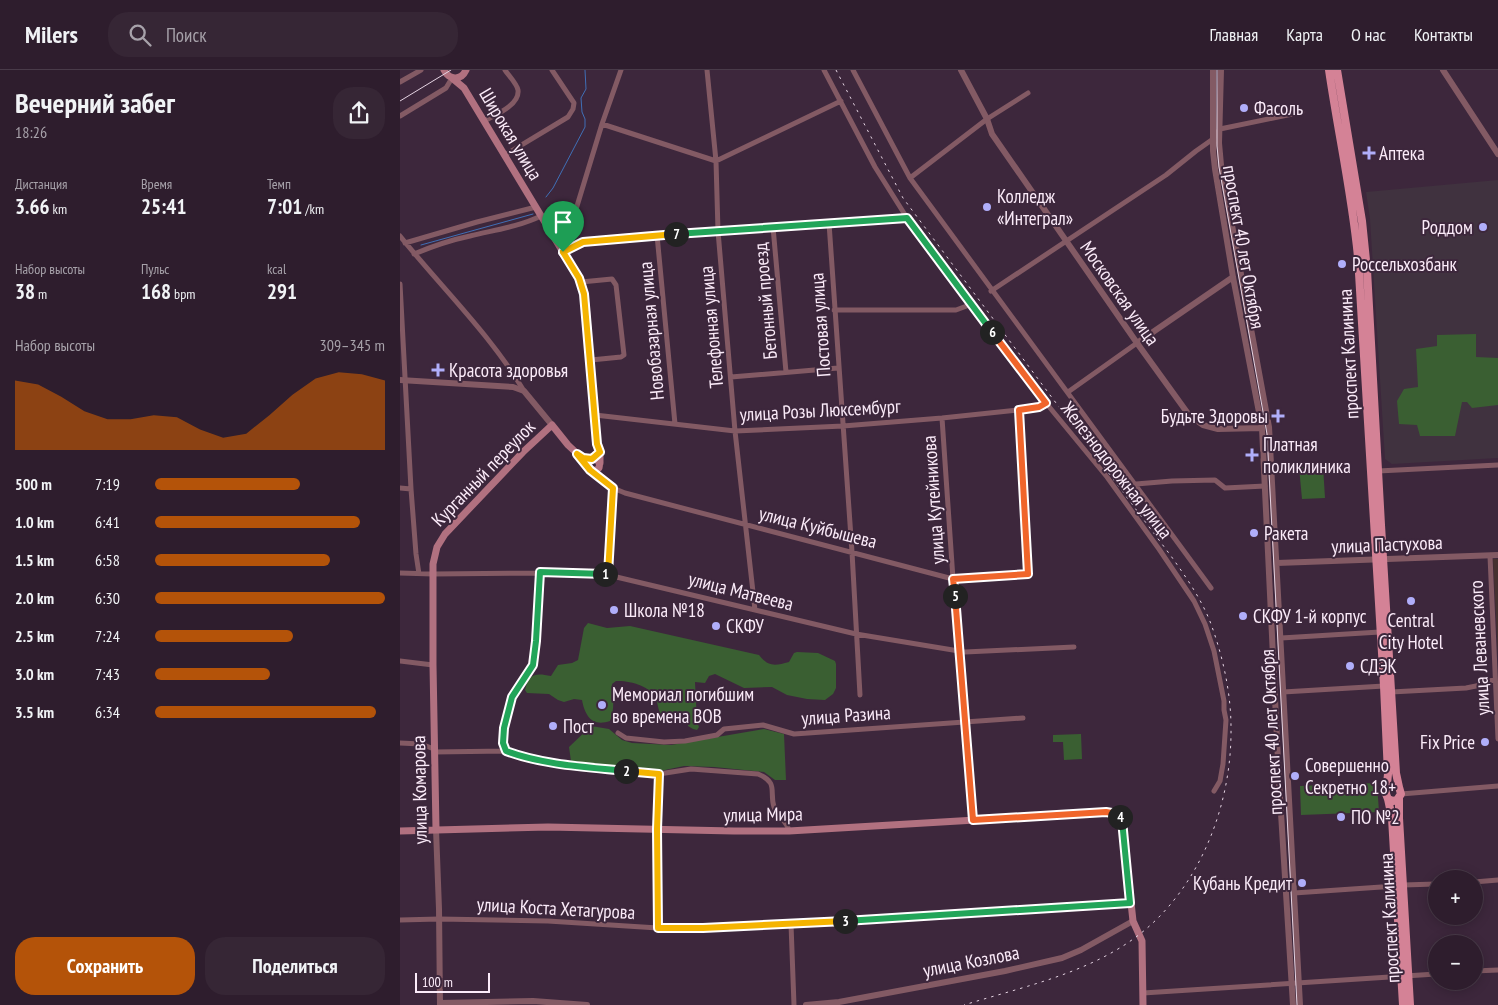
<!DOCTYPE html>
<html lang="ru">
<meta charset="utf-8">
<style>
:root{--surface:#2e1d2d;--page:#362635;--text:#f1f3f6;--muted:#a7a2aa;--line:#493b49;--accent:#b45309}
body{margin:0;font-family:"PT Sans Narrow",sans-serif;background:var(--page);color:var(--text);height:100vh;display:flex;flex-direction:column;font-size:19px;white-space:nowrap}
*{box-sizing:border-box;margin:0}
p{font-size:16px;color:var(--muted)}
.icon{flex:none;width:28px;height:28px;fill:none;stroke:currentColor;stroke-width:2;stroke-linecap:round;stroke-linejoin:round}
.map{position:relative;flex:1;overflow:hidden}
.drawer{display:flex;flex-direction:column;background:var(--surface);width:400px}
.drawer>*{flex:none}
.fabs{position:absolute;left:1028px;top:800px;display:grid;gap:10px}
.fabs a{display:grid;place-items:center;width:55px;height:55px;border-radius:50%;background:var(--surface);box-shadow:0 2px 12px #0003,0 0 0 1px var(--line);font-size:25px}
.scale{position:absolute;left:15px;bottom:12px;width:75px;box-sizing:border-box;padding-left:5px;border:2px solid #fbebf9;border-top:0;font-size:14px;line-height:18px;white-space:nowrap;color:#fbebf9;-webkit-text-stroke:4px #3d273c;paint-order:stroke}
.pin{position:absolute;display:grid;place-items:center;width:42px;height:42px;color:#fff;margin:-51px -21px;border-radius:50% 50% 50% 0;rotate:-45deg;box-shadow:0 0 5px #0007}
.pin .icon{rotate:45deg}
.km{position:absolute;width:25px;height:25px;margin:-12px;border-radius:50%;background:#222;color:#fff;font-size:14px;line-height:25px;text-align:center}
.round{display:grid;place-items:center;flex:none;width:52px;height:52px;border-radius:20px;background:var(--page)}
.headline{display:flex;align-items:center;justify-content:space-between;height:85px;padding:0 15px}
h1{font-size:28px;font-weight:700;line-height:38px}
.figures{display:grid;grid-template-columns:repeat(3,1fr);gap:8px;height:85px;padding:5px 15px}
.figures div{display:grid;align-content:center}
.figures b{font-size:21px;font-weight:700}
.figures small{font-size:14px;font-weight:400}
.figures p{font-size:14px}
.chart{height:140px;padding:10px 15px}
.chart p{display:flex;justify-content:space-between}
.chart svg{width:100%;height:90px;margin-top:5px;fill:var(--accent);opacity:.7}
.primary-button{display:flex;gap:10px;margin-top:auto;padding:10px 15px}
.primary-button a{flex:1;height:58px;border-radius:20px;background:var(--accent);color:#fff;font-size:20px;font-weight:700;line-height:58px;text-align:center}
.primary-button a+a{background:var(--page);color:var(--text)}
ul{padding:0 15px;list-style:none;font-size:16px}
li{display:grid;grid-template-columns:80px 60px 1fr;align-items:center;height:38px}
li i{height:12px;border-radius:6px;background:var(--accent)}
header{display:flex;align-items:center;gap:30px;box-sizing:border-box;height:70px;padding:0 25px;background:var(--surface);border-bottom:1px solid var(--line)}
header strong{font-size:24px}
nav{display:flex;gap:28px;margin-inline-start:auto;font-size:18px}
.search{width:350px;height:45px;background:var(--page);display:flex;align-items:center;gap:12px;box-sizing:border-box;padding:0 18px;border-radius:20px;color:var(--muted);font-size:19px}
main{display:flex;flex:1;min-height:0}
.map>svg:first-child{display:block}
.commercial{fill:#463130}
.medical{fill:#40323f}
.green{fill:#3a5f32}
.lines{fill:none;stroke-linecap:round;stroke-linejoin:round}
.stream{stroke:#406fb6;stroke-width:1}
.minor{stroke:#835a64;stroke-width:5}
.tertiary{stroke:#835a64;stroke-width:6}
.secondary{stroke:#b17180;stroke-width:7}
.primary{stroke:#d48296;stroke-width:8}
.tram{stroke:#e5d4e3;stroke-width:1}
.rail{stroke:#e5d4e3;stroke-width:1;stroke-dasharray:2.5 5;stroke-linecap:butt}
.split-1-casing{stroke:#fff;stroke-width:10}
.split-2-casing{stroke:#fff;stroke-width:10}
.split-3-casing{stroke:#fff;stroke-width:10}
.split-4-casing{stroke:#fff;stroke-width:10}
.split-5-casing{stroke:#fff;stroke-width:10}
.split-6-casing{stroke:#fff;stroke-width:10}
.split-7-casing{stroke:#fff;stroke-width:10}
.split-8-casing{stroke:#fff;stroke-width:10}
.split-1{stroke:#f5b400;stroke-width:6}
.split-2{stroke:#22a559;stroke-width:6}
.split-3{stroke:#f5b400;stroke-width:6}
.split-4{stroke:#22a559;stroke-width:6}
.split-5{stroke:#f0652b;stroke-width:6}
.split-6{stroke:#f0652b;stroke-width:6}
.split-7{stroke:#22a559;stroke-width:6}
.split-8{stroke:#f5b400;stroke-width:6}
.poi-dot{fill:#b0aefa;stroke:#3d273c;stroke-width:2}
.labels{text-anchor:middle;stroke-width:4;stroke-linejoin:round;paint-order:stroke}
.poi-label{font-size:19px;fill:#fbebf9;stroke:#3d273c;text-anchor:start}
.street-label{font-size:19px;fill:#fbebf9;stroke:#3d273c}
</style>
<header>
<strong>Milers</strong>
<div class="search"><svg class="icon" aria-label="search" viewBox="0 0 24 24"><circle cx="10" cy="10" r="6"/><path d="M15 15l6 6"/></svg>Поиск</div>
<nav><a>Главная</a><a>Карта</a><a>О нас</a><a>Контакты</a></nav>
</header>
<main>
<section class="drawer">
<div class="headline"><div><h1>Вечерний забег</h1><p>18:26</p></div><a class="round"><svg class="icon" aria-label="share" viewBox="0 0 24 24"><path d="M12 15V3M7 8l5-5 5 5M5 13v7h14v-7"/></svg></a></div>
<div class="figures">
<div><p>Дистанция</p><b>3.66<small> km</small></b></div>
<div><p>Время</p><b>25:41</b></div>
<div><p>Темп</p><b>7:01<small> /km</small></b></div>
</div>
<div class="figures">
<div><p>Набор высоты</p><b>38<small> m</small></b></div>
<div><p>Пульс</p><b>168<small> bpm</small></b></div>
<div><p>kcal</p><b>291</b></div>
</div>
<div class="chart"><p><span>Набор высоты</span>309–345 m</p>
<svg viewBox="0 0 160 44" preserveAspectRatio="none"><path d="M0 44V10L10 12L20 18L30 25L40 29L50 29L60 27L70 28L80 34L90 38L100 36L110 27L120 17L130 9L140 6L150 7L160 10V44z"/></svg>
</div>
<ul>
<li><b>500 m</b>7:19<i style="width:63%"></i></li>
<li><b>1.0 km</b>6:41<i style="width:89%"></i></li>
<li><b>1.5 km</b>6:58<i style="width:76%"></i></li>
<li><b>2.0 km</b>6:30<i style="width:100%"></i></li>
<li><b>2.5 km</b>7:24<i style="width:60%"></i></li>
<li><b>3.0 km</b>7:43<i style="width:50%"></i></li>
<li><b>3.5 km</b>6:34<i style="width:96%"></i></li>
</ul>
<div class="primary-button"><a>Сохранить</a><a>Поделиться</a></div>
</section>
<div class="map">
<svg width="1098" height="935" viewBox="0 0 1098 935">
<rect width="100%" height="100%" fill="#3d273c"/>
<path class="commercial" d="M1098 489V587L1093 489Z"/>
<path class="medical" d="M1098 110V388L992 394 985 389 970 149 966 122Z"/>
<path class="green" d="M1076 264V287L1098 288V335L1072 338 1067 332H1062L1055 366H1020L1017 355 999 354 997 331 1004 319 1018 317 1016 279 1037 276V265Z
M923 396 925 428 902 429 899 397Z
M188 553 207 558 230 556 359 585C368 597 375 596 389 592L394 583 397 582 418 583 435 591 436 594V618L433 624 425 630 407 629 387 625 372 617 344 618 315 604 309 606 305 613 295 612 297 652 299 657 297 660 293 659 288 656V649L261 645C258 640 258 634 256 629 251 616 229 610 216 611L212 614C213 627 215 639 210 651 192 657 185 646 182 630L174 629 164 632 158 630 149 624 127 623 125 620C129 603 136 603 151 606L158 595 172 593 178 590 184 558Z
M191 656 209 659 222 670 232 673 271 675 364 659 384 664 386 710H375L364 702 314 697 284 696 260 701 171 691 169 677Z
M681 664 682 689 664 690 663 672H653V665Z
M977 713 979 742 901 745 900 716Z"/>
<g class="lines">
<path class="stream" d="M146 127 153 118 185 57V49L182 42 181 28 186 19 185 0
M21 175 133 144"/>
<path class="minor" d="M307 0 316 91 318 161 335 361 355 540
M424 0 475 97 507 148 646 333 707 407 759 479 794 531 805 554 814 581 824 631V640L826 650 823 694 820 711 814 721
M453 0 510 108 811 518
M0 12 21 0
M0 46 46 18 52 8
M84 51C95 45 120 35 118 20 117 14 109 6 105 0
M202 54 316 91 441 31
M105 85 168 47 173 39 174 33 152 0
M510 108 587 49 628 23
M429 153 452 482 460 625
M373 157 386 302
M257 165 275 354
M0 166C41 217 90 264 124 321
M5 173 77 152 136 137
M163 182 183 172 257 165 507 148
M163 182 202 54 221 0
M14 184C33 176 51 170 70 166 94 160 118 157 141 146
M181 212 212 209 216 215 224 285 221 287 191 290
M0 214 11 419 16 484 19 504
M591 221 766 105 796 81 813 69 820 59 902 42
M434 240H556L572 234
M331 307 438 298
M668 322 737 273
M195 345 335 361 443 356 542 348 619 340 639 337 646 333
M542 348 553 509 573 750
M191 400 213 418 225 423 553 509 628 504 619 340
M978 401 1098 395
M736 414 772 411 815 410 825 418 865 416
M0 418 11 419
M1090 486 1098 669
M0 503 33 504 140 503 208 505 456 564 565 582 674 577
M208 505 213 418
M881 568 980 562
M0 591 33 595
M883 622 984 616
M991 622 1066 618 1076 616 1095 609
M218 663 226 668 264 672 285 671 317 665 324 659 363 655 394 664 623 648
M0 673 21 674 34 679
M106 681 103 673 104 658 112 627 133 595 136 571 140 503
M34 682 106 681 127 689 167 695 259 704 291 699 358 704C379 713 369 721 374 737 377 747 387 750 389 761
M1001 724 1098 716
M1074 812 1098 810
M1003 815 1036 814
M894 823 996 816
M0 850 39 849 148 851 258 858 303 857 391 854 730 833
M391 854 394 935
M258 858 257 759 259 704
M1074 901 1098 900
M743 923 1036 904"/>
<path class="tertiary" d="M561 0 587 49 592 64 737 273 789 345 803 355 818 359 862 358
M813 0V81L815 99 833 207 862 358 879 711 893 935
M821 0 819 73 821 95 869 357 900 935
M1043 0 1098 84
M737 273 833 207
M0 310 113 317 124 321 152 355
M877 493 1098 485
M36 759 39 839 40 935
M40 933 133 931 187 935
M406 935 439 932 605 901 662 888 681 880 733 851"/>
<path class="secondary" d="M44 0C49 10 61 11 66 0
M52 8 64 18 181 212 186 234 197 374 200 382V393
M180 385C188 390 202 386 199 398L195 401 189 398C187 389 196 389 200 382
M36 759 33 595V494L37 477 45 464 123 382 152 355 168 375 183 389 189 398
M0 761 148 757 334 761H389L711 742 718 744 722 750 733 851 742 871 743 935"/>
<path class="primary" d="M929 0C938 62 952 124 958 187L984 616 988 704 986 724 988 729 992 748 1003 935
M937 0 962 151 967 200 981 455 996 703 999 717 1001 724 997 730 993 731 988 729
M999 728V748L1010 935"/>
<path class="tram" d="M817 0V76L819 97 867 364 897 935
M0 31 51 0"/>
<path class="rail" d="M436 0 503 128 653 329 771 486C786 507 802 530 811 554 823 587 831 623 831 658 832 736 799 820 736 867 686 904 622 917 564 935"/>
</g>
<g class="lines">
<g class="split-1-casing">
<path id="split-1" d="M163 182 179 208 184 224 197 374 200 382 192 389 183 388 177 384 190 400 213 418 208 504H205"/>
</g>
<g class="split-2-casing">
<path id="split-2" d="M205 504 140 502 136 571 133 595 112 627 104 658 103 673 106 681C144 695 186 697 226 701"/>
</g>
<g class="split-3-casing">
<path id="split-3" d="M226 701 259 704 257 759 258 858H303L445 851"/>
</g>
<g class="split-4-casing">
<path id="split-4" d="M445 851 730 833 722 750 720 747"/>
</g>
<g class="split-5-casing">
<path id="split-5" d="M555 526 573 750 706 742 718 744 720 747"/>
</g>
<g class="split-6-casing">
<path id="split-6" d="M555 526 553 509 628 504 619 340 639 337 646 333 592 262"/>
</g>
<g class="split-7-casing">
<path id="split-7" d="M276 164 507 148 592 262"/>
</g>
<g class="split-8-casing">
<path id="split-8" d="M163 182 183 172 276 164"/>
</g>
<use href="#split-1" class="split-1"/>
<use href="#split-2" class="split-2"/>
<use href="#split-3" class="split-3"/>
<use href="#split-4" class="split-4"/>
<use href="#split-5" class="split-5"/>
<use href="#split-6" class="split-6"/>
<use href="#split-7" class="split-7"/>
<use href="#split-8" class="split-8"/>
</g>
<g class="poi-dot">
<circle cx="844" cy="38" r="5"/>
<path d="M966.5 75.5h5v5h5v5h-5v5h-5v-5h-5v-5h5z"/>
<circle cx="587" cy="137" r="5"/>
<circle cx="1083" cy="157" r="5"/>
<circle cx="942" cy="194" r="5"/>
<path d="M35.5 292.5h5v5h5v5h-5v5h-5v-5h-5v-5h5z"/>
<path d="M875.5 338.5h5v5h5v5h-5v5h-5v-5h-5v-5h5z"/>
<path d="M849.5 377.5h5v5h5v5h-5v5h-5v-5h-5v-5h5z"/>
<circle cx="854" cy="463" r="5"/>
<circle cx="1011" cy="531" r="5"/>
<circle cx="214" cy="540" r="5"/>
<circle cx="843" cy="546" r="5"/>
<circle cx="316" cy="556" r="5"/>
<circle cx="950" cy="596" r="5"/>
<circle cx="202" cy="635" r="5"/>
<circle cx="153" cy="656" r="5"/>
<circle cx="1085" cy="672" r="5"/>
<circle cx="895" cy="706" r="5"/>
<circle cx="941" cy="747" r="5"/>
<circle cx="902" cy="813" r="5"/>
</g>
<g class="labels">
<g class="poi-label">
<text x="854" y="45">Фасоль</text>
<text x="979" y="90">Аптека</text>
<text x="597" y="133">Колледж<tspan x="597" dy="22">«Интеграл»</tspan></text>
<text x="1073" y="164" text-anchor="end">Роддом</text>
<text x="952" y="201">Россельхозбанк</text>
<text x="49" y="307">Красота здоровья</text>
<text x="868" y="353" text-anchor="end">Будьте Здоровы</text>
<text x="863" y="381">Платная<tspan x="863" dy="22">поликлиника</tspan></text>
<text x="864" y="470">Ракета</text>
<text x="224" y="547">Школа №18</text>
<text x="853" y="553">СКФУ 1-й корпус</text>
<text x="1011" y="557" text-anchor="middle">Central<tspan x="1011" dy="22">City Hotel</tspan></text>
<text x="326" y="563">СКФУ</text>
<text x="960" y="603">СДЭК</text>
<text x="212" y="631">Мемориал погибшим<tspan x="212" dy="22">во времена ВОВ</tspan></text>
<text x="163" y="663">Пост</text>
<text x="1075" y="679" text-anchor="end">Fix Price</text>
<text x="905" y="702">Совершенно<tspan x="905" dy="22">Секретно 18+</tspan></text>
<text x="951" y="754">ПО №2</text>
<text x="892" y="820" text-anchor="end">Кубань Кредит</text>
</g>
<g class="street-label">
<text transform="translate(111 64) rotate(59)" y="7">Широкая улица</text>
<text transform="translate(844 177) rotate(80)" y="7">проспект 40 лет Октября</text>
<text transform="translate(720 223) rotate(55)" y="7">Московская улица</text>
<text transform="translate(365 231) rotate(-95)" y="7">Бетонный проезд</text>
<text transform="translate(420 255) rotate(-94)" y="7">Постовая улица</text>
<text transform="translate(311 257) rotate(-95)" y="7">Телефонная улица</text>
<text transform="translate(251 261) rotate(-95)" y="7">Новобазарная улица</text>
<text transform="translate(948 284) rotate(-93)" y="7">проспект Калинина</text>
<text transform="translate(420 340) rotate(-3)" y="7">улица Розы Люксембург</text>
<text transform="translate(717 400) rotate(52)" y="7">Железнодорожная улица</text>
<text transform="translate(83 403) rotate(-46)" y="7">Курганный переулок</text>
<text transform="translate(533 430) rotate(-94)" y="7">улица Кутейникова</text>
<text transform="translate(418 457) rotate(14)" y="7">улица Куйбышева</text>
<text transform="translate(987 474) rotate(-2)" y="7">улица Пастухова</text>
<text transform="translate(341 521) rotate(14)" y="7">улица Матвеева</text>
<text transform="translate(1079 578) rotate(-93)" y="7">улица Леваневского</text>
<text transform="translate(446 645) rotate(-4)" y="7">улица Разина</text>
<text transform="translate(871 662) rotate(-93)" y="7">проспект 40 лет Октября</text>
<text transform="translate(19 720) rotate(-91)" y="7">улица Комарова</text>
<text transform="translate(363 744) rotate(-1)" y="7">улица Мира</text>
<text transform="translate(156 838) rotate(3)" y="7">улица Коста Хетагурова</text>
<text transform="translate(989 848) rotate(-93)" y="7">проспект Калинина</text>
<text transform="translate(571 891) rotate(-11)" y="7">улица Козлова</text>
</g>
</g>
</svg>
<div class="fabs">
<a>+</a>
<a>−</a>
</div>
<div class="scale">100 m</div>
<div class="pin" style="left:163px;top:182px;background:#1e9e55"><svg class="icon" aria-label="arrive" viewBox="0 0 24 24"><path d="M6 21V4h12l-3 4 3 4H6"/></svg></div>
<b class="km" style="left:205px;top:504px">1</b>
<b class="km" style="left:226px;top:701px">2</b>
<b class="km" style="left:445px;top:851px">3</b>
<b class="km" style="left:720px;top:747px">4</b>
<b class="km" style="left:555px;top:526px">5</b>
<b class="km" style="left:592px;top:262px">6</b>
<b class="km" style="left:276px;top:164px">7</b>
</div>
</main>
